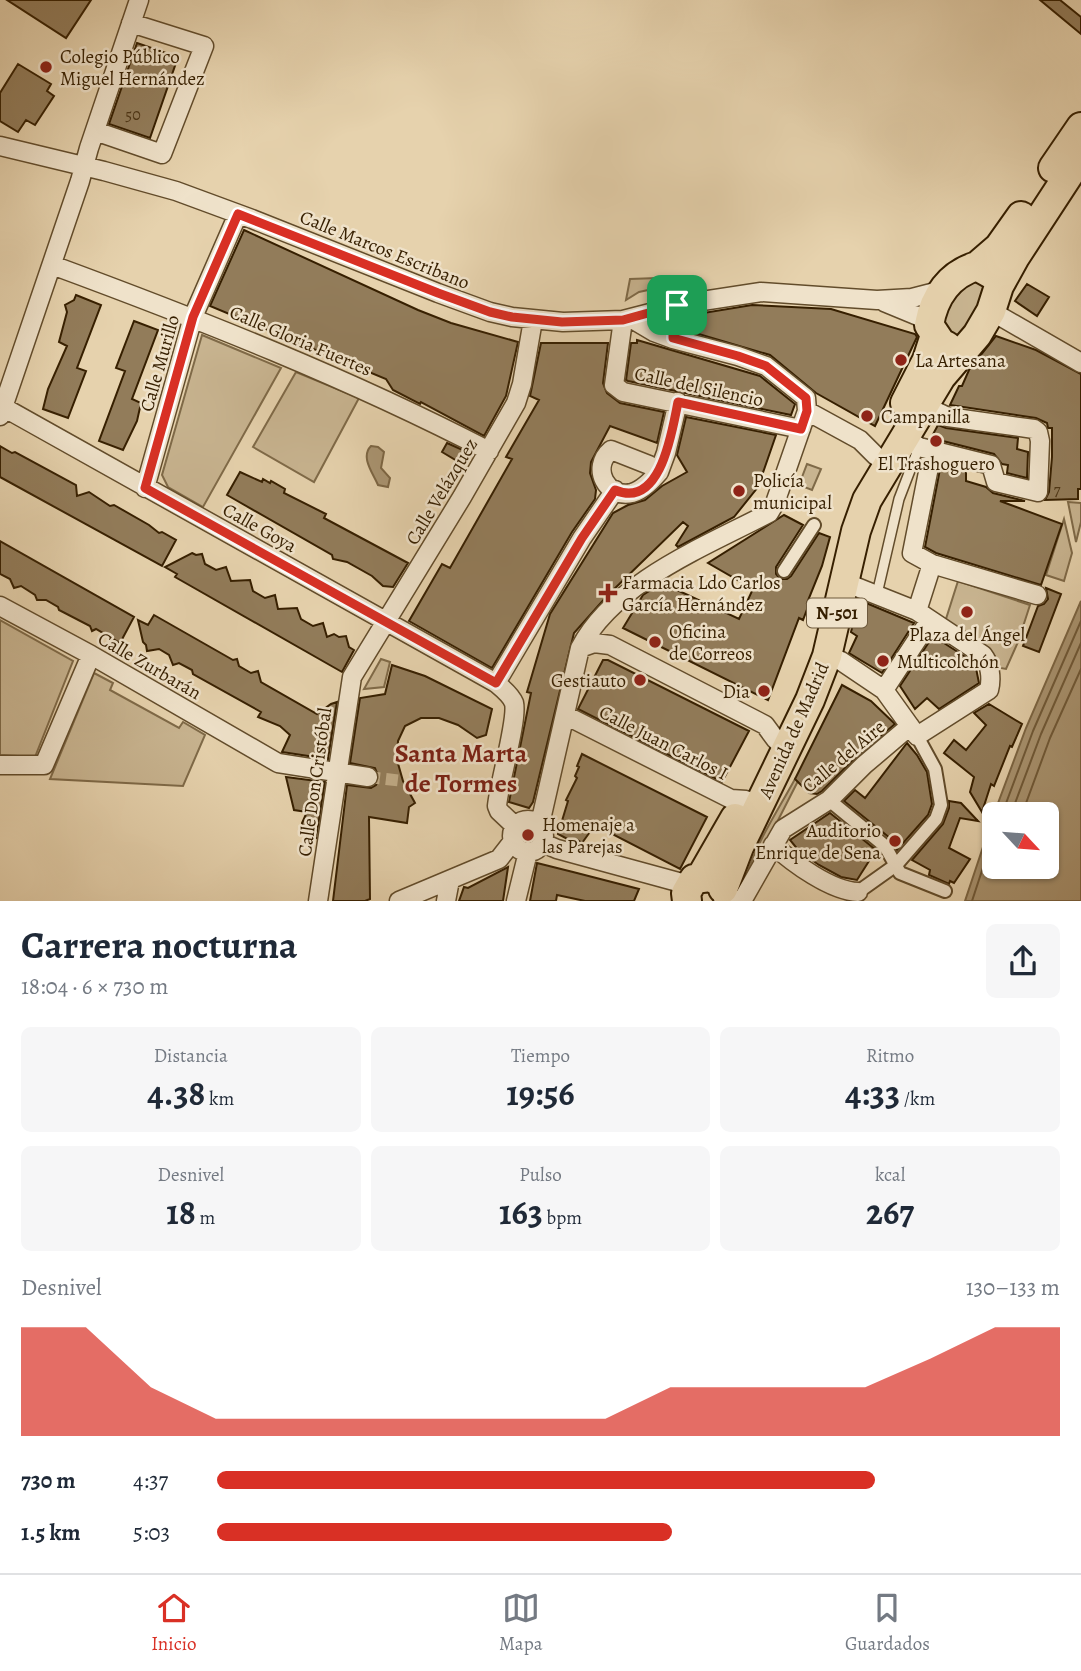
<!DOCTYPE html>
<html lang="es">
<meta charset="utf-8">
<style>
:root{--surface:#fff;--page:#f6f6f7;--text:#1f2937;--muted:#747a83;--line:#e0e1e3;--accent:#d93025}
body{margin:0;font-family:Alegreya,serif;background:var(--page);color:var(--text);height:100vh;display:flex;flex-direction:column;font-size:26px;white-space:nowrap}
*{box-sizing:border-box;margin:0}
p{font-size:23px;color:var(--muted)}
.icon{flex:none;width:38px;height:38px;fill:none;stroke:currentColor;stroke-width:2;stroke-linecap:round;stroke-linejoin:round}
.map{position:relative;height:901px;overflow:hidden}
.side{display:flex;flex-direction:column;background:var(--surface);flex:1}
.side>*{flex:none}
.needle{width:46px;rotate:116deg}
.fabs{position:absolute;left:982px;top:802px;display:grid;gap:14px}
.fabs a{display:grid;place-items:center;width:77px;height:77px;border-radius:10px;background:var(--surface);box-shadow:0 2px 5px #0004;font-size:35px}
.pin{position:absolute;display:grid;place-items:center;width:60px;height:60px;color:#fff;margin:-30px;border-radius:14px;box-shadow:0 4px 10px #0006}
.round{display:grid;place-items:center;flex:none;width:74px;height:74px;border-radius:10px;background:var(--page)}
.summary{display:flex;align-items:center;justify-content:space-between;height:119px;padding:0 21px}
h1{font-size:38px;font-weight:600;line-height:52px}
.figures{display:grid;grid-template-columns:repeat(3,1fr);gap:10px;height:119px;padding:7px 21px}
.figures div{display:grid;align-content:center;border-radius:10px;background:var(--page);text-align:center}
.figures b{font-size:35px;font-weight:600}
.figures small{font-size:19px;font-weight:400}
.figures p{font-size:19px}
.chart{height:196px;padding:14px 21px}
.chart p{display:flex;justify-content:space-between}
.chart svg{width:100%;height:126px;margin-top:7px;fill:var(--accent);opacity:.7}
ul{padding:0 21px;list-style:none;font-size:23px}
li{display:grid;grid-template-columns:112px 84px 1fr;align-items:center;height:52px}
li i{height:18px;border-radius:9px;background:var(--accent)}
.menu{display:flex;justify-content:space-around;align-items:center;height:98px;border-top:2px solid var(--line);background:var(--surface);font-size:19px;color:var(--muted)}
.menu a{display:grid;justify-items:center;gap:4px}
.menu .current{color:var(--accent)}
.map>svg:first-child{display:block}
.green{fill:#c8b490;stroke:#7f6a48;stroke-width:2}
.water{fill:#aa9572;stroke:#7c6644;stroke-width:2}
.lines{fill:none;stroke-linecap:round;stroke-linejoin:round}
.shore{stroke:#705a39;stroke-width:2}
.building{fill:#927c5a;stroke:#361f00;stroke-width:2}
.pedestrian-tunnel{stroke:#c3ae8a;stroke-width:12;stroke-dasharray:12 6;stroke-linecap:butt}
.service-casing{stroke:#624c2b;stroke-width:12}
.pedestrian-casing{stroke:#624c2b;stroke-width:16}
.minor-casing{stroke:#624c2b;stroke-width:21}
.trunk-casing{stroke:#361f00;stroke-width:32}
.service{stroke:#efe2ca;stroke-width:9}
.pedestrian{stroke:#efe2ca;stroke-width:12}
.minor{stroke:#efe2ca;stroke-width:18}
.trunk{stroke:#e6d2ad;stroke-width:28}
.route-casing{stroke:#fff;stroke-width:14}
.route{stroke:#d93025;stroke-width:9}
.poi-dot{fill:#8f2418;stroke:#efe2ca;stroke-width:2.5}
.labels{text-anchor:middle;stroke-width:5;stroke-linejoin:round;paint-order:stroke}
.number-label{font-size:16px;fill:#4d3616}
.shield{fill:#efe2ca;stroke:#6e5a3d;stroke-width:2}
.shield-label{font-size:18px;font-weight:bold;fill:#361f00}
.poi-label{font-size:19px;fill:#361f00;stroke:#efe2ca;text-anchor:start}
.street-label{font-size:19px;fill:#361f00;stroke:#efe2ca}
.district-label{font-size:26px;font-weight:bold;fill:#7a1f14;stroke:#efe2ca}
</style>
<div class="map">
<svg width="1081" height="901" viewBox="0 0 1081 901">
<rect width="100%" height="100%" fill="#e6d2ad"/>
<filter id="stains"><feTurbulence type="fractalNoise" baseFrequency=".00286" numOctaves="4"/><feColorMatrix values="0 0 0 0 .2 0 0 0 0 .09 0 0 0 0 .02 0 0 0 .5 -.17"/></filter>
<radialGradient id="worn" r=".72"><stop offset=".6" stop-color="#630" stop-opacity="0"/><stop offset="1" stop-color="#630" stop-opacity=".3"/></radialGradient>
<path class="green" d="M685 277V282L639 292 626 300 630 279Z
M967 278 987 285C988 297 981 305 975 315 967 329 957 344 942 329V311Z
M202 335 281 368 203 507 168 487 162 475Z
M296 372 359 398 314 482 253 447Z
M807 464 821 469 812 490 799 485Z
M1068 502 1081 503V522L1076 542Z
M1064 519 1072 553 1064 581 1046 575Z
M958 581 1030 605 1018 642 1006 669 995 667V656L946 623V619Z
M0 620 73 661 35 757 0 755Z
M381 659 390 662 384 687 364 689Z
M94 673 113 683 110 690 179 728 183 722 205 735 183 786 50 779Z
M795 779 798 781 743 889C751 850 776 814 795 779Z"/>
<path class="water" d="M371 446 378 447 384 452 381 468 390 478 388 487 378 485C373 473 360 457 371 446Z
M1081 601V901H965L994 814V866H1046V814H994L1026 728Z"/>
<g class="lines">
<path class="shore" d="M1002 814 1033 731 1081 621
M1011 814 1041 734 1081 643
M1022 814 1050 738 1081 669
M972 901 994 834"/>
</g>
<path class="building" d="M7 0H91L66 38Z
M1040 0H1060L1081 17V34Z
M137 43 178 57 150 138 109 124Z
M18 64 51 84 47 91 54 96 35 125 26 120 18 132 0 121V93Z
M244 230 418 310 451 323 518 342 506 396 484 436 421 402 420 404 393 390 386 379 210 306Z
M1027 284 1049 297 1037 316 1015 301Z
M76 295 101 305 77 368 86 371 68 418 43 409 48 389 67 346 59 342 67 312 65 305 74 300Z
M752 305 831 309 915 334 917 337 875 426 816 393 770 355 685 330V316Z
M134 321 158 330 132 399 141 403 137 421 123 450 99 441 125 371 116 368Z
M996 336 1036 350 1081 374V489H1078V499L1045 500 1049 492 1052 457V428H1048L1047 423 1036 418 950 405 959 386H962L969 370Z
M637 340 760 376 795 404 791 415 628 381 626 380 631 343H637Z
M541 343H608L603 383 607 393 620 403 664 412 657 443 610 426 591 462 590 473 596 490 595 499 572 532 492 668 409 621 442 564 450 568 512 459 506 457 539 400 530 396Z
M686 417 776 435 758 487 734 517 678 547 676 545 688 526 683 522 607 596 574 633 533 802 529 808 509 802 531 693 527 692 550 614 613 513 628 505 645 500 662 486 687 472 677 455Z
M938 425 946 428 1018 438 1017 449 1028 452 1027 478 1007 473 1008 465 1002 464 994 454 931 438Z
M447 443 465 451 459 462 442 452Z
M0 446 12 453 15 452 76 485 77 496 89 492 110 506 114 505 149 525 159 533 162 532 176 540 162 566 0 477Z
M941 464 966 471V481L986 487 993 493 1025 501H1000L1062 524 1041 585 936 553 925 547Z
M240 472 262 482 263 479 270 483 271 481 285 489 284 493 326 514 324 518 408 563 393 587 383 586 372 576 347 562 333 559 332 555 227 495Z
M784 515 803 525 776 567V574L780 579H787L791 576 819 533 830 537 822 566 807 603 809 604 803 620 799 618 768 700 623 628 643 595 662 583 739 619 753 589 708 563Z
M0 541 134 617 120 643 96 629 92 631 90 626 59 610 58 607 46 600H37L35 595 21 586 14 588 10 579 0 574Z
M192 553 196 555 202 554 205 564 216 570 226 567 231 581 250 580 253 591 265 598 275 595 278 609 297 608 301 619 313 626 323 623 327 637 334 634 339 637 346 636 349 647 354 650 342 672 175 577 177 574 165 567Z
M1046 588 1061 594 1039 652 1023 646 1038 606 1044 604 1048 599Z
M859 600 914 623 882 673 849 653 857 636 851 632Z
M154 615 233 660 237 659 239 666 251 673 258 671 261 682 317 714 331 704 337 702 328 759 282 752 290 735 280 726 258 717 261 712 193 674 192 670 179 663 173 665 169 655 159 649 147 651 146 645 143 642 138 620 148 625Z
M933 636 975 663 979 683 939 709 927 698 915 709 900 686Z
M603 660H608L749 731 722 782 578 709Z
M392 665 425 676 492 709 486 735 477 738 458 725 439 718H421L405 726 398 741 397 760 403 781 415 803 409 807 407 823 369 817 370 899 365 901H333L347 785 371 788 376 785 379 778 375 768 350 763 360 698 385 694Z
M842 685 871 701 895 724 856 757 822 791 817 794 809 793 795 779Z
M989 704 1022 724 1012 747 1010 746 994 786 991 784 982 812 970 792 974 777 944 753 954 740 966 750 986 725 974 713Z
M907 743 917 755 927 772 932 804 928 815 897 850 891 839 844 801 855 790 865 798Z
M582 754 707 817 680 869 595 825 582 843 576 839 573 842 558 834 568 801 566 800 577 778 575 776 579 767 577 766Z
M286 777 325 782 316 838 305 835 302 823 307 812 294 810Z
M949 801 961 803 978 821 960 818 949 848 970 859 954 883 950 881 949 884 929 875 930 870 912 860 943 824 949 808Z
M830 813 876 850 857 880 841 877 819 865 799 851 790 840Z
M537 863 573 872 639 889 634 901H585L557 895 556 901H530Z
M508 867 503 901H459L464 887 468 888Z"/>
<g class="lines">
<path class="pedestrian-tunnel" d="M368 777 403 781"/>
<g class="service-casing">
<path id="service" d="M877 594 899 499 919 447"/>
</g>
<g class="pedestrian-casing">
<path id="pedestrian" d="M784 571 814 525
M829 800 885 846 900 873 945 891
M858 892 896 865 936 819 941 805 935 769 917 736"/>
</g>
<g class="minor-casing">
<path id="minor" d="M95 131 162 154 204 46 131 23
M0 146 104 171 176 191 252 219 438 293 490 312 512 317 563 322 623 320 689 303 761 292 877 300 912 298 943 290
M52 265C201 320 348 378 489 451
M884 302 930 321
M991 311 1081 363
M623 320 614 385 623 392 801 429
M3 407 496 683C502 688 511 695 514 703 518 720 499 783 497 806L499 811 516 827
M807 411 860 440 876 456
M0 416 80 181 89 148 139 0
M903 437 919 447 991 465 996 482 1038 492 1040 441 1038 432 1034 429 948 417 923 405
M611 450 649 465 659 472C652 480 643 490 632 493 607 499 590 468 611 450Z
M932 452 912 553 932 564
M659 472 666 453 678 402
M145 488 193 317 238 214
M844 582 917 611
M0 606 91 655 278 763 368 777
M580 648 594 643 610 645 765 725 776 740
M827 656 841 661 884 690 917 736 989 690C992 678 990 664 983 655L917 611 932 564 1037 595
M496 683 582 538 615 490
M884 690 930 620
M565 715 731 799 746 800
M0 765H44L91 655
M512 836a16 16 0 1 1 32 0a16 16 0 1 1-32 0Z
M540 824 580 648C614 582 706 546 769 513L775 503 807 411 806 398 766 366 738 356 673 339 654 332 632 319
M543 843 557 849 689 885
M773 845C793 863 831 891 858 892
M723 898 742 901 783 829 829 800 864 765 910 726
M318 901 352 677 462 497 516 403 522 384 533 320
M399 901 499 859 513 841
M446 901 450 880
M516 901 528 852"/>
</g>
<g class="trunk-casing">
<path id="trunk" d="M1053 168 1081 127
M977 266 999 247 1021 216
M947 346 941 343 929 325C934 296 950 274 977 266L993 275
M905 403 927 360 935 335
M701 877 735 818
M723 889 739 847 810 700 827 656 856 531 867 500 941 377 977 335 991 311 999 286 1015 257 1081 156
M687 901 686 893 694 879 710 877 716 880"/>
</g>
<use href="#service" class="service"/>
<use href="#pedestrian" class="pedestrian"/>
<use href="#minor" class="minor"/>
<use href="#trunk" class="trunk"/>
</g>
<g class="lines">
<g class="route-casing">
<path id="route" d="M238 214 438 293 490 312 512 317 562 322 623 320 677 305 673 323V338L738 356 766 366 806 398 807 411 801 429 678 402C672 431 661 510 615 490L582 538 496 683 145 488 193 317Z"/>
</g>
<use href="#route" class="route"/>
</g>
<g class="poi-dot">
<circle cx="46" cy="67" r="7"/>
<circle cx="901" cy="360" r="7"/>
<circle cx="867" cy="416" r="7"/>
<circle cx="936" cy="441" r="7"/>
<circle cx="739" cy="491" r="7"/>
<path d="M604.5 582.5h7v7h7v7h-7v7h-7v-7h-7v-7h7z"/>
<circle cx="967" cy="612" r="7"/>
<circle cx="655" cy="642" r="7"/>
<circle cx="883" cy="661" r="7"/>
<circle cx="640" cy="680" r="7"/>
<circle cx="764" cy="691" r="7"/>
<circle cx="528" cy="835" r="7"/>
<circle cx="895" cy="841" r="7"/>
</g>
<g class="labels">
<g class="number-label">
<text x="133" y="120">50</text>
<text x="1057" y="495">7</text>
</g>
<rect class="shield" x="807" y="598.5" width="60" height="29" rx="5"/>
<g class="shield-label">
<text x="837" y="619">N-501</text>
</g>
<g class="poi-label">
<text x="60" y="63">Colegio Público<tspan x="60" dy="22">Miguel Hernández</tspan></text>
<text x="915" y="367">La Artesana</text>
<text x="881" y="423">Campanilla</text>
<text x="936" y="470" text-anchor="middle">El Trashoguero</text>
<text x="753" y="487">Policía<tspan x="753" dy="22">municipal</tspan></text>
<text x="622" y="589">Farmacia Ldo Carlos<tspan x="622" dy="22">García Hernández</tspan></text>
<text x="669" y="638">Oficina<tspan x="669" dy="22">de Correos</tspan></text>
<text x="967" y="641" text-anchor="middle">Plaza del Ángel</text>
<text x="897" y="668">Multicolchón</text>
<text x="626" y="687" text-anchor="end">Gestiauto</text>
<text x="750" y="698" text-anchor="end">Dia</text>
<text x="542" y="831">Homenaje a<tspan x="542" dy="22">las Parejas</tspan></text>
<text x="881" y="837" text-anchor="end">Auditorio<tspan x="881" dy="22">Enrique de Sena</tspan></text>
</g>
<g class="street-label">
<text transform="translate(385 249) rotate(22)" y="7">Calle Marcos Escribano</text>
<text transform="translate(301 340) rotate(23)" y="7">Calle Gloria Fuertes</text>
<text transform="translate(159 363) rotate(-74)" y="7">Calle Murillo</text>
<text transform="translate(699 386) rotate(12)" y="7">Calle del Silencio</text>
<text transform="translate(441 491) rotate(-59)" y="7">Calle Velázquez</text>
<text transform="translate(260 527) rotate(29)" y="7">Calle Goya</text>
<text transform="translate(150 665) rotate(30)" y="7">Calle Zurbarán</text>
<text transform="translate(793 730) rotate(-66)" y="7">Avenida de Madrid</text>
<text transform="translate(664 742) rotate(27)" y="7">Calle Juan Carlos I</text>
<text transform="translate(843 756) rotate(-40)" y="7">Calle del Aire</text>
<text transform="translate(314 782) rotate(-82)" y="7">Calle Don Cristóbal</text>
</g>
<g class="district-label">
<text x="461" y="762">Santa Marta<tspan x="461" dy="30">de Tormes</tspan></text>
</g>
</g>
<rect width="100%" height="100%" filter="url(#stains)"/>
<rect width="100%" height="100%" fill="url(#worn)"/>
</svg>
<div class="fabs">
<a><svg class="needle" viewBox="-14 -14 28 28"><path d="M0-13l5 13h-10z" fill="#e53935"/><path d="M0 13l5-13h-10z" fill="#747a83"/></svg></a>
</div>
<div class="pin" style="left:677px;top:305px;background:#1e9e55"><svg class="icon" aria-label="arrive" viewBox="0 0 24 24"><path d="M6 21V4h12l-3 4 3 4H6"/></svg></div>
</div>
<section class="side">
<div class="summary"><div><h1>Carrera nocturna</h1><p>18:04 · 6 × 730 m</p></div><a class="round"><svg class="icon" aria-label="share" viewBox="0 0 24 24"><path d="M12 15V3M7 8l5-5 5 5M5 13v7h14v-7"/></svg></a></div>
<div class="figures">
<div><p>Distancia</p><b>4.38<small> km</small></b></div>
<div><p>Tiempo</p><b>19:56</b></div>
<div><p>Ritmo</p><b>4:33<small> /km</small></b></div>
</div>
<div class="figures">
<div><p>Desnivel</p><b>18<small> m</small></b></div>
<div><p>Pulso</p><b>163<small> bpm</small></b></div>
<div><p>kcal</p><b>267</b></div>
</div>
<div class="chart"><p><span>Desnivel</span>130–133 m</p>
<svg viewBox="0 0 160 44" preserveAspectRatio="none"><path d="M0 44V6L10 6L20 27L30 38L40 38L50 38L60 38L70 38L80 38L90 38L100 27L110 27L120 27L130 27L140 17L150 6L160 6V44z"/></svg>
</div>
<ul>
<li><b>730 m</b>4:37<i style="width:78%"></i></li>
<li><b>1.5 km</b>5:03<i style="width:54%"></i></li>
</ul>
</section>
<nav class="menu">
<a class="current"><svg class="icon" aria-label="home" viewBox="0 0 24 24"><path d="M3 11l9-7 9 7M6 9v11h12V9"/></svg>Inicio</a>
<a><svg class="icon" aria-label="map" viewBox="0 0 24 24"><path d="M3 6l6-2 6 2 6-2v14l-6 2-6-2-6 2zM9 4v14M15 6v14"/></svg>Mapa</a>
<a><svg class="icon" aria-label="saved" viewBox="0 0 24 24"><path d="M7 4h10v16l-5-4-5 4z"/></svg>Guardados</a>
</nav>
